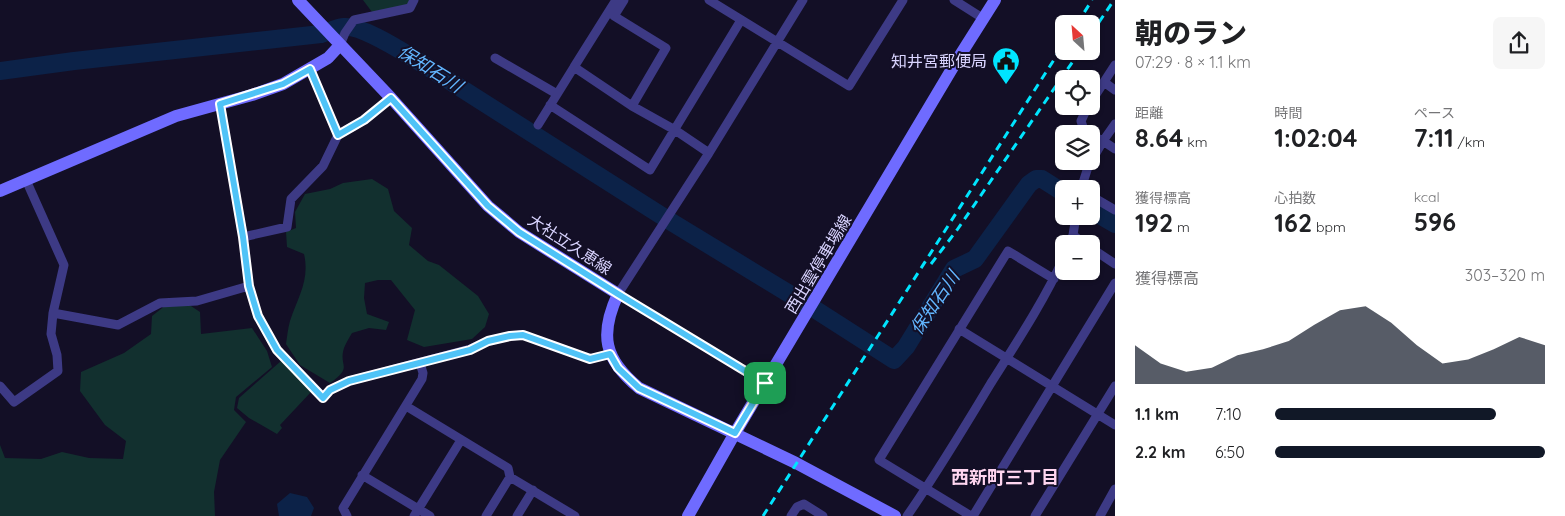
<!DOCTYPE html>
<html lang="ja">
<meta charset="utf-8">
<style>
:root{--surface:#fff;--page:#f6f6f6;--text:#202124;--muted:#757577;--accent:#111827}
body{margin:0;font-family:Quicksand,"Noto Sans JP",sans-serif;background:var(--page);color:var(--text);height:100vh;display:flex;flex-direction:column;font-size:19px;white-space:nowrap}
*{box-sizing:border-box;margin:0}
p{font-size:16px;color:var(--muted)}
.icon{flex:none;width:28px;height:28px;fill:none;stroke:currentColor;stroke-width:2;stroke-linecap:round;stroke-linejoin:round}
.map{position:relative;flex:1;overflow:hidden}
.details{display:flex;flex-direction:column;background:var(--surface);width:450px}
.details>*{flex:none}
.needle{width:32px;rotate:334deg}
.fabs{position:absolute;left:1055px;top:15px;display:grid;gap:10px}
.fabs a{display:grid;place-items:center;width:45px;height:45px;border-radius:8px;background:var(--surface);box-shadow:0 1px 4px #0004;font-size:25px}
.pin{position:absolute;display:grid;place-items:center;width:42px;height:42px;color:#fff;margin:-21px;border-radius:10px;box-shadow:0 2px 8px #0006}
.round{display:grid;place-items:center;flex:none;width:52px;height:52px;border-radius:8px;background:var(--page)}
.head{display:flex;align-items:center;justify-content:space-between;height:85px;padding:0 20px}
h1{font-size:28px;font-weight:800;line-height:38px}
.metrics{display:grid;grid-template-columns:repeat(3,1fr);gap:8px;height:85px;padding:5px 20px}
.metrics div{display:grid;align-content:center}
.metrics b{font-size:25px;font-weight:800}
.metrics small{font-size:14px;font-weight:400}
.metrics p{font-size:14px}
.chart{height:140px;padding:10px 20px}
.chart p{display:flex;justify-content:space-between}
.chart svg{width:100%;height:90px;margin-top:5px;fill:var(--accent);opacity:.7}
ul{padding:0 20px;list-style:none;font-size:16px}
li{display:grid;grid-template-columns:80px 60px 1fr;align-items:center;height:38px}
li i{height:12px;border-radius:6px;background:var(--accent)}
main{display:flex;flex:1;min-height:0}
.map>svg:first-child{display:block}
.green{fill:#12302f}
.water{fill:#0c2248}
.lines{fill:none;stroke-linecap:round;stroke-linejoin:round}
.river{stroke:#0c2248;stroke-width:18}
.street{stroke:#3d3a85;stroke-width:9}
.secondary{stroke:#6f6bff;stroke-width:12}
.rail{stroke:#00e5ff;stroke-width:3;stroke-dasharray:8 6;stroke-linecap:butt}
.route-casing{stroke:#fff;stroke-width:10}
.route{stroke:#4fc3f7;stroke-width:6}
.labels{text-anchor:middle;stroke-width:4;stroke-linejoin:round;paint-order:stroke}
.poi-label{font-size:16px;fill:#d9d4ff;stroke:#130f26;text-anchor:end}
.street-label{font-size:16px;fill:#d9d4ff;stroke:#130f26}
.water-label{font-size:18px;font-style:italic;fill:#62b6ff;stroke:#130f26}
.neighbourhood-label{font-size:18px;font-weight:bold;fill:#ffd6f0;stroke:#130f26}
</style>
<main>
<div class="map">
<svg width="1115" height="516" viewBox="0 0 1115 516">
<rect width="100%" height="100%" fill="#130f26"/>
<path class="green" d="M363 0H411L407 5 372 12Z
M372 179 388 189 394 211 412 228 409 245 428 261 439 265 478 296 489 314 485 327 472 339 424 347 407 340 415 310 391 280H378L365 283 364 298 367 314 389 322 386 330 369 328 352 333C349 338 346 343 344 348 338 367 354 366 330 383L300 365 286 344C287 337 288 328 290 321 298 297 310 280 304 254L287 247 286 232 296 228 295 212 305 194 330 189 343 183Z
M188 304 200 312 201 334 252 328 267 351 272 367 236 397 234 410 246 422 220 460 214 492 215 516H0V445L5 458 41 459 62 452 89 458 123 459 126 441 105 425 80 391 81 372 124 353 151 334 152 316 166 305Z
M281 361 311 392 280 425 282 428 277 434 249 418 237 408 239 398Z"/>
<path class="water" d="M290 493 307 497 314 508 311 516H279L277 504Z"/>
<g class="lines">
<path class="river" d="M0 71 74 61 321 34C328 32 336 28 344 27 363 25 406 54 423 64L673 223 806 304
M1091 210 1115 224
M816 310 894 360 906 347 954 269 975 259 1029 184 1036 179H1042L1064 193"/>
<path class="street" d="M624 0 614 16 666 48 632 106
M709 0 849 86 903 0
M954 0 984 19
M340 45 345 33 354 20 410 8 414 0
M495 58 557 94
M574 67 616 0
M1104 82 1115 90
M1091 102 1115 65
M220 104 243 237 249 286 258 316 277 350 323 397 330 390 349 381 470 349 488 341 510 336 523 335 590 359 610 354
M550 105 650 170 741 20
M1088 106 1081 121 1084 130 1089 134
M538 125 574 67 632 106 675 130 709 153
M338 135 364 120 391 98
M1091 135 1103 141 1115 124
M1081 189 1088 167 1103 141 1115 149
M1091 196 1115 210
M1073 235 1085 244
M243 237 287 227 291 199 323 166 338 135 310 69
M1069 244 1073 235 1076 216
M1091 248 1115 264
M53 313 118 325 160 303 197 301 249 286
M959 329 1115 425
M765 383 618 294 709 153 803 0
M0 386 14 402 58 371 57 355 51 334 53 313 64 265 26 180
M406 406 508 468 510 477 486 516
M362 475 430 516
M510 477 575 516
M347 516 343 508 422 379 423 373 420 363
M414 516 461 440
M517 516 533 490
M791 516 797 507 804 504 823 516
M907 516C937 473 964 428 991 383 1017 342 1044 301 1064 257
M971 516 879 460 1008 251 1054 279
M973 516 1115 283
M1035 516 1115 386
M1100 516 1115 489"/>
<path class="secondary" d="M298 0 391 98 488 206 519 232 618 294C599 335 604 359 639 388L796 463 895 516
M0 191 176 116 252 95 283 84 328 58 340 45
M688 516 735 433 959 57 995 0"/>
<path class="rail" d="M1077 24 1092 0
M1091 34 1114 0
M931 264 957 230 1080 51
M763 516 1064 44"/>
</g>
<g class="lines">
<g class="route-casing">
<path id="route" d="M310 69 338 135 364 120 391 98 488 206 519 232 618 294 765 383 735 433 639 388 618 368 610 354 590 359 523 335 510 336 488 341 470 350 349 381 330 390 323 398 277 350 258 316 249 286 243 237 220 104 283 84Z"/>
</g>
<use href="#route" class="route"/>
</g>
<defs>
<g id="civic-pin" transform="scale(1.4375)"><path d="M0 17L-7.5 6A9.5 9.5 0 1 1 7.5 6Z" fill="#00e5ff" stroke="#130f26"/><path d="M-.6-6.5H3V-4.5H.6V-3L4-1V1h2V6H-6V1h2V-1L-.6-3ZM-1.2 2.5V6h2.4V2.5Z" fill="#111"/></g>
</defs>
<g fill-rule="evenodd">
<use href="#civic-pin" x="1006" y="61"/>
</g>
<g class="labels">
<g class="poi-label">
<text x="987" y="67">知井宮郵便局</text>
</g>
<g class="street-label">
<text transform="translate(570 244) rotate(33)" y="6">大社立久恵線</text>
<text transform="translate(818 264) rotate(-59)" y="6">西出雲停車場線</text>
</g>
<g class="water-label">
<text transform="translate(430 69) rotate(32)" y="6">保知石川</text>
<text transform="translate(935 303) rotate(-56)" y="6">保知石川</text>
</g>
<g class="neighbourhood-label">
<text x="1005" y="484">西新町三丁目</text>
</g>
</g>
</svg>
<div class="fabs">
<a><svg class="needle" viewBox="-14 -14 28 28"><path d="M0-13l5 13h-10z" fill="#e53935"/><path d="M0 13l5-13h-10z" fill="#757577"/></svg></a>
<a><svg class="icon" aria-label="locate" viewBox="0 0 24 24"><circle cx="12" cy="12" r="6"/><path d="M12 2v4M12 18v4M2 12h4M18 12h4"/></svg></a>
<a><svg class="icon" aria-label="layers" viewBox="0 0 24 24"><path d="M12 4l9 5-9 5-9-5zM3 14l9 5 9-5"/></svg></a>
<a>+</a>
<a>−</a>
</div>
<div class="pin" style="left:765px;top:383px;background:#1e9e55"><svg class="icon" aria-label="arrive" viewBox="0 0 24 24"><path d="M6 21V4h12l-3 4 3 4H6"/></svg></div>
</div>
<section class="details">
<div class="head"><div><h1>朝のラン</h1><p>07:29 · 8 × 1.1 km</p></div><a class="round"><svg class="icon" aria-label="share" viewBox="0 0 24 24"><path d="M12 15V3M7 8l5-5 5 5M5 13v7h14v-7"/></svg></a></div>
<div class="metrics">
<div><p>距離</p><b>8.64<small> km</small></b></div>
<div><p>時間</p><b>1:02:04</b></div>
<div><p>ペース</p><b>7:11<small> /km</small></b></div>
</div>
<div class="metrics">
<div><p>獲得標高</p><b>192<small> m</small></b></div>
<div><p>心拍数</p><b>162<small> bpm</small></b></div>
<div><p>kcal</p><b>596</b></div>
</div>
<div class="chart"><p><span>獲得標高</span>303–320 m</p>
<svg viewBox="0 0 160 44" preserveAspectRatio="none"><path d="M0 44V25L10 34L20 38L30 36L40 30L50 27L60 23L70 15L80 8L90 6L100 14L110 25L120 34L130 32L140 27L150 21L160 25V44z"/></svg>
</div>
<ul>
<li><b>1.1 km</b>7:10<i style="width:82%"></i></li>
<li><b>2.2 km</b>6:50<i style="width:100%"></i></li>
</ul>
</section>
</main>
